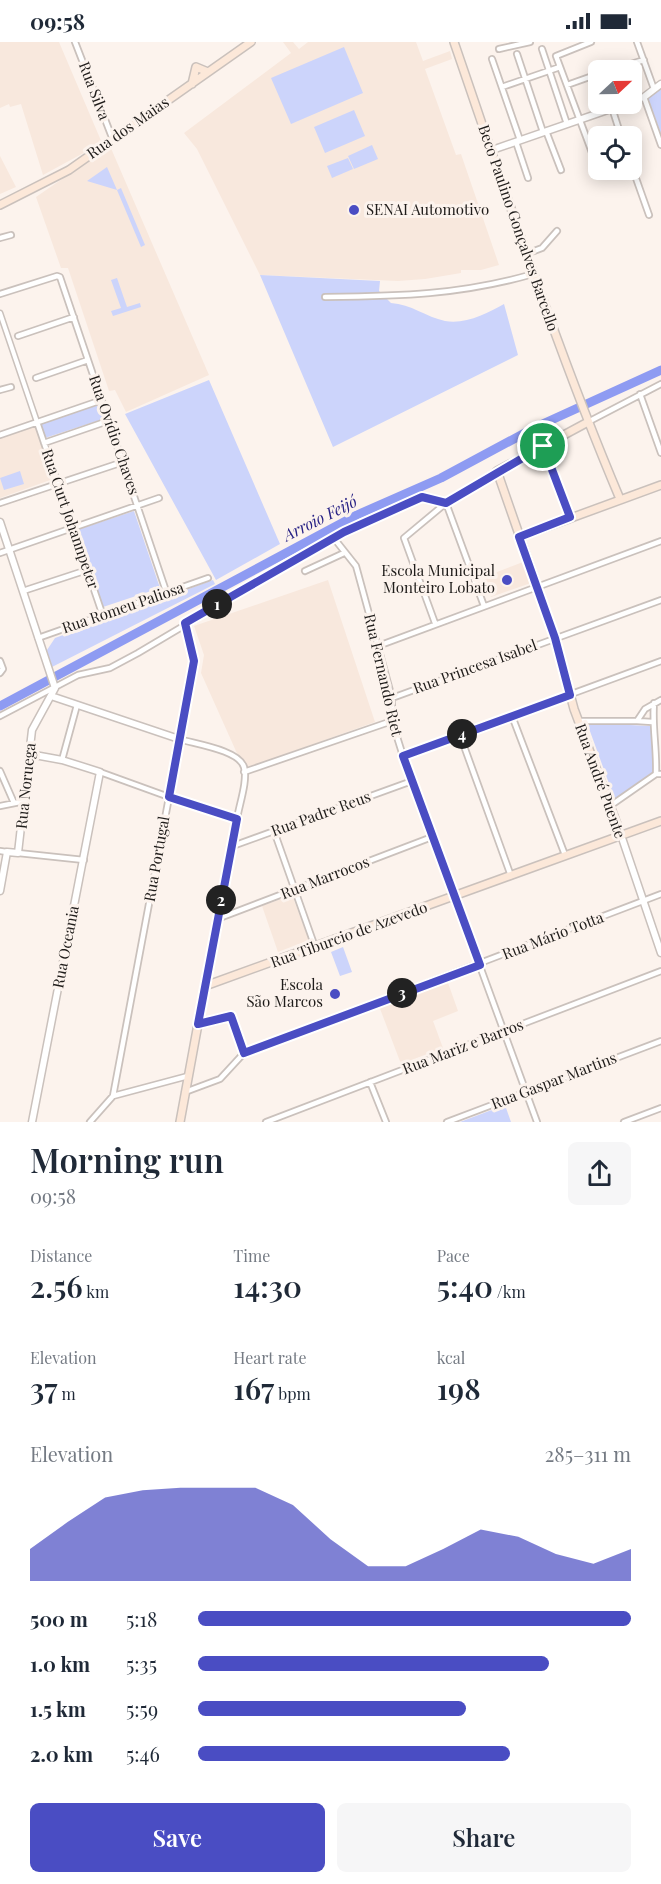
<!DOCTYPE html>
<meta charset="utf-8">
<style>
:root{--surface:#fff;--page:#f6f6f7;--text:#1f2937;--muted:#747a83;--accent:#4a4dc3}
body{margin:0;font-family:"Playfair Display",serif;background:var(--page);color:var(--text);height:100vh;display:flex;flex-direction:column;font-size:22px;white-space:nowrap}
*{box-sizing:border-box;margin:0}
p{font-size:20px;color:var(--muted)}
.icon{flex:none;width:33px;height:33px;fill:none;stroke:currentColor;stroke-width:2;stroke-linecap:round;stroke-linejoin:round}
.map{position:relative;height:1080px;overflow:hidden}
.sheet{display:flex;flex-direction:column;background:var(--surface);flex:1}
.sheet>*{flex:none}
.needle{width:39px;rotate:68deg}
.controls{position:absolute;left:588px;top:18px;display:grid;gap:12px}
.controls a{display:grid;place-items:center;width:54px;height:54px;border-radius:9px;background:var(--surface);box-shadow:0 3px 15px #0003;font-size:30px}
.pin{position:absolute;display:grid;place-items:center;width:51px;height:51px;color:#fff;margin:-26px;border:3px solid #fff;border-radius:50%;box-shadow:0 2px 6px #0007}
.km{position:absolute;width:30px;height:30px;margin:-15px;border-radius:50%;background:#222;color:#fff;font-size:16px;line-height:30px;text-align:center}
.round{display:grid;place-items:center;flex:none;width:63px;height:63px;border-radius:9px;background:var(--page)}
.headline{display:flex;align-items:center;justify-content:space-between;height:102px;padding:0 30px}
h1{font-size:33px;font-weight:600;line-height:45px}
.stats{display:grid;grid-template-columns:repeat(3,1fr);gap:9px;height:102px;padding:6px 30px}
.stats div{display:grid;align-content:center}
.stats b{font-size:30px;font-weight:600}
.stats small{font-size:16px;font-weight:400}
.stats p{font-size:16px}
.chart{height:168px;padding:12px 30px}
.chart p{display:flex;justify-content:space-between}
.chart svg{width:100%;height:108px;margin-top:6px;fill:var(--accent);opacity:.7}
.primary-button{display:flex;gap:12px;margin-top:auto;padding:12px 30px}
.primary-button a{flex:1;height:69px;border-radius:9px;background:var(--accent);color:#fff;font-size:24px;font-weight:600;line-height:69px;text-align:center}
.primary-button a+a{background:var(--page);color:var(--text)}
ul{padding:0 30px;list-style:none;font-size:20px}
li{display:grid;grid-template-columns:96px 72px 1fr;align-items:center;height:45px}
li i{height:15px;border-radius:8px;background:var(--accent)}
.status{display:flex;justify-content:space-between;align-items:center;height:42px;padding:0 30px;background:var(--surface);direction:ltr}
.status svg{height:16px;fill:currentColor}
.map>svg:first-child{display:block}
.built{fill:#f8e8dd}
.green{fill:#ccd4fb}
.lines{fill:none;stroke-linecap:round;stroke-linejoin:round}
.river{stroke:#8e9bf2;stroke-width:9}
.pedestrian-casing{stroke:#cac1bc;stroke-width:7}
.minor-casing{stroke:#cac1bc;stroke-width:8}
.tertiary-casing{stroke:#cac1bc;stroke-width:9}
.secondary-casing{stroke:#cac1bc;stroke-width:10}
.pedestrian{stroke:#fff;stroke-width:4}
.minor{stroke:#fff;stroke-width:4.5}
.tertiary{stroke:#fff;stroke-width:6}
.secondary{stroke:#fce8d9;stroke-width:7}
.route-casing{stroke:#fff;stroke-width:12}
.route{stroke:#4a4dc3;stroke-width:8}
.poi-dot{fill:#4a4dc3;stroke:#fcf3ed;stroke-width:2}
.labels{text-anchor:middle;stroke-width:6;stroke-linejoin:round;paint-order:stroke}
.street-label{font-size:15px;fill:#1f1c1a;stroke:#fcf3ed}
.poi-label{font-size:15px;fill:#1f1c1a;stroke:#fcf3ed;text-anchor:end}
.water-label{font-size:16px;font-style:italic;fill:#282285;stroke:#fcf3ed}
</style>
<div class="status"><b>09:58</b><svg viewBox="0 0 49 12"><path d="M0 12V9h3v3zM5 12V6h3v6zM10 12V3h3v9zM15 12V0h3v12zM26 1h20v11H26zM47 4h2v5h-2z"/></svg></div>
<div class="map">
<svg width="661" height="1080" viewBox="0 0 661 1080">
<rect width="100%" height="100%" fill="#fcf3ed"/>
<path class="built" d="M0 0H59L102 101 43 133 21 62 10 65 9 62 0 66Z
M283 0H293L299 7 308 0H416L423 19 450 9 452 17 425 27 456 113 461 112 499 223 481 228H461V231L425 237 398 239 260 233 197 107 184 91 291 11Z
M110 104 209 333 126 370 115 348 109 349 68 226H61L36 155Z
M0 114 16 145 0 152Z
M36 383 53 437 0 456V395Z
M523 520 531 541 491 555 484 535Z
M328 538 375 680 244 727 201 631 204 613 194 584Z
M292 853 309 898 278 910 262 864Z
M447 938 458 969 433 979 443 1006 401 1022 379 964Z"/>
<path class="green" d="M344 5 363 51 291 82 271 36Z
M661 46V92L648 56Z
M354 68 365 94 325 111 314 85Z
M372 103 378 117 354 127 348 114Z
M348 116 353 127 332 136 327 124Z
M107 125 117 148 121 146 145 203 141 205 117 148 87 139Z
M260 233 380 239 379 249 391 261C411 262 426 275 445 279 465 283 488 271 504 262L518 313 333 405Z
M117 236 127 265 140 261 141 265 113 274 111 269 121 266 111 238Z
M209 338 280 502 216 538 125 372Z
M101 362 106 376 45 396 41 382Z
M20 429 24 442 4 448 0 436Z
M134 469 160 546 103 565 77 488Z
M213 538 215 542 50 626 47 608 55 596Z
M587 681 651 684 654 729 615 758Z
M343 905 352 930 340 934 331 910Z
M505 1063 511 1080H460Z"/>
<g class="lines">
<path class="river" d="M0 664 357 473 441 436 536 385 661 328"/>
<g class="pedestrian-casing">
<path id="pedestrian" d="M0 271 37 380"/>
</g>
<g class="minor-casing">
<path id="minor" d="M75 0 113 98
M591 0 556 14 594 116
M637 0 654 47
M499 7 530 0
M542 7 567 82
M517 12 543 90
M492 17 520 98
M611 28 644 18
M567 43 598 32
M502 45 560 25
M644 55 661 103
M612 66 621 94
M546 89 561 128
M516 100 528 136
M632 125 649 173
M0 196 11 193
M526 212 542 206 557 189
M0 252 57 234 60 235 167 552
M325 255C400 254 460 253 533 232
M18 294 74 275
M36 336 88 318
M0 348 11 345
M640 352 661 411
M37 380 103 574
M588 380 661 342
M0 393 102 358
M44 401 108 379
M543 404 570 475
M0 461 123 420
M446 461 484 564
M333 495 356 524 392 656V679L403 714 537 1080
M0 511 159 456
M305 529 344 511
M23 549 87 528
M185 581 194 619 179 697C195 702 239 708 244 725 248 739 239 763 237 777
M435 581 404 496 446 461 497 429
M38 596 208 536
M378 604 661 499
M0 619 3 627 0 631
M392 656 661 558
M654 661C652 684 657 707 656 732
M0 674 78 633 110 626 138 611 333 495 422 455 446 461
M512 674 565 813
M579 679H637L645 667 661 658
M637 679 652 680
M460 693 511 834
M403 714 661 619
M62 718 77 663
M0 729 14 761
M100 730 169 755 113 1054
M244 730 392 679
M0 764 25 759
M610 764 656 732H661
M274 789 315 905
M230 805 412 739
M0 809 7 810
M18 811 84 818
M217 877 432 795
M198 982 231 974 244 1011
M370 1040 386 1080
M185 1050 220 1037 244 1011 661 852
M90 1080 113 1054 188 1034
M266 1080 661 929
M447 1080 661 999
M624 1080 661 1066"/>
</g>
<g class="tertiary-casing">
<path id="tertiary" d="M632 59 644 55 661 42
M492 108 625 62
M0 480 55 646 32 688 18 811 7 810 0 849
M51 654 179 697 169 755 237 777 205 944
M29 712 62 718 100 730 32 1080
M621 793 661 911"/>
</g>
<g class="secondary-casing">
<path id="secondary" d="M454 0C507 154 557 308 620 457
M192 42 196 25 208 30
M0 163 69 128 251 0
M588 380 497 429 555 596 574 667 621 793
M519 495 661 443
M180 1080 205 944 661 779"/>
</g>
<use href="#pedestrian" class="pedestrian"/>
<use href="#minor" class="minor"/>
<use href="#tertiary" class="tertiary"/>
<use href="#secondary" class="secondary"/>
</g>
<g class="lines">
<g class="route-casing">
<path id="route" d="M543 404 570 475 519 495 555 596 570 653 403 714 480 923 244 1011 231 974 198 982 237 777 169 755 194 619 185 581 344 490 422 455 446 461Z"/>
</g>
<use href="#route" class="route"/>
</g>
<g class="poi-dot">
<circle cx="354" cy="168" r="6"/>
<circle cx="507" cy="538" r="6"/>
<circle cx="335" cy="952" r="6"/>
</g>
<g class="labels">
<g class="street-label">
<text transform="translate(94 49) rotate(69)" y="5">Rua Silva</text>
<text transform="translate(128 86) rotate(-35)" y="5">Rua dos Maias</text>
<text transform="translate(518 186) rotate(71)" y="5">Beco Paulino Gonçalves Barcello</text>
<text transform="translate(114 393) rotate(71)" y="5">Rua Ovídio Chaves</text>
<text transform="translate(70 477) rotate(71)" y="5">Rua Curt Johannpeter</text>
<text transform="translate(123 566) rotate(-19)" y="5">Rua Romeu Paliosa</text>
<text transform="translate(475 625) rotate(-20)" y="5">Rua Princesa Isabel</text>
<text transform="translate(383 633) rotate(77)" y="5">Rua Fernando Riet</text>
<text transform="translate(600 739) rotate(70)" y="5">Rua André Puente</text>
<text transform="translate(26 744) rotate(-84)" y="5">Rua Noruega</text>
<text transform="translate(321 772) rotate(-20)" y="5">Rua Padre Reus</text>
<text transform="translate(157 817) rotate(-80)" y="5">Rua Portugal</text>
<text transform="translate(325 836) rotate(-21)" y="5">Rua Marrocos</text>
<text transform="translate(349 893) rotate(-20)" y="5">Rua Tiburcio de Azevedo</text>
<text transform="translate(553 894) rotate(-21)" y="5">Rua Mário Totta</text>
<text transform="translate(66 905) rotate(-79)" y="5">Rua Oceania</text>
<text transform="translate(463 1005) rotate(-21)" y="5">Rua Mariz e Barros</text>
<text transform="translate(554 1039) rotate(-21)" y="5">Rua Gaspar Martins</text>
</g>
<g class="poi-label">
<text x="366" y="173" text-anchor="start">SENAI Automotivo</text>
<text x="495" y="534">Escola Municipal<tspan x="495" dy="17">Monteiro Lobato</tspan></text>
<text x="323" y="948">Escola<tspan x="323" dy="17">São Marcos</tspan></text>
</g>
<g class="water-label">
<text transform="translate(320 476) rotate(-27)" y="6">Arroio Feijó</text>
</g>
</g>
</svg>
<div class="controls">
<a><svg class="needle" viewBox="-14 -14 28 28"><path d="M0-13l5 13h-10z" fill="#e53935"/><path d="M0 13l5-13h-10z" fill="#747a83"/></svg></a>
<a><svg class="icon" aria-label="locate" viewBox="0 0 24 24"><circle cx="12" cy="12" r="6"/><path d="M12 2v4M12 18v4M2 12h4M18 12h4"/></svg></a>
</div>
<div class="pin" style="left:543px;top:404px;background:#1e9e55"><svg class="icon" aria-label="arrive" viewBox="0 0 24 24"><path d="M6 21V4h12l-3 4 3 4H6"/></svg></div>
<b class="km" style="left:217px;top:562px">1</b>
<b class="km" style="left:221px;top:858px">2</b>
<b class="km" style="left:402px;top:951px">3</b>
<b class="km" style="left:462px;top:692px">4</b>
</div>
<section class="sheet">
<div class="headline"><div><h1>Morning run</h1><p>09:58</p></div><a class="round"><svg class="icon" aria-label="share" viewBox="0 0 24 24"><path d="M12 15V3M7 8l5-5 5 5M5 13v7h14v-7"/></svg></a></div>
<div class="stats">
<div><p>Distance</p><b>2.56<small> km</small></b></div>
<div><p>Time</p><b>14:30</b></div>
<div><p>Pace</p><b>5:40<small> /km</small></b></div>
</div>
<div class="stats">
<div><p>Elevation</p><b>37<small> m</small></b></div>
<div><p>Heart rate</p><b>167<small> bpm</small></b></div>
<div><p>kcal</p><b>198</b></div>
</div>
<div class="chart"><p><span>Elevation</span>285–311 m</p>
<svg viewBox="0 0 160 44" preserveAspectRatio="none"><path d="M0 44V31L10 20L20 10L30 7L40 6L50 6L60 6L70 13L80 27L90 38L100 38L110 31L120 23L130 26L140 33L150 37L160 31V44z"/></svg>
</div>
<ul>
<li><b>500 m</b>5:18<i style="width:100%"></i></li>
<li><b>1.0 km</b>5:35<i style="width:81%"></i></li>
<li><b>1.5 km</b>5:59<i style="width:62%"></i></li>
<li><b>2.0 km</b>5:46<i style="width:72%"></i></li>
</ul>
<div class="primary-button"><a>Save</a><a>Share</a></div>
</section>
